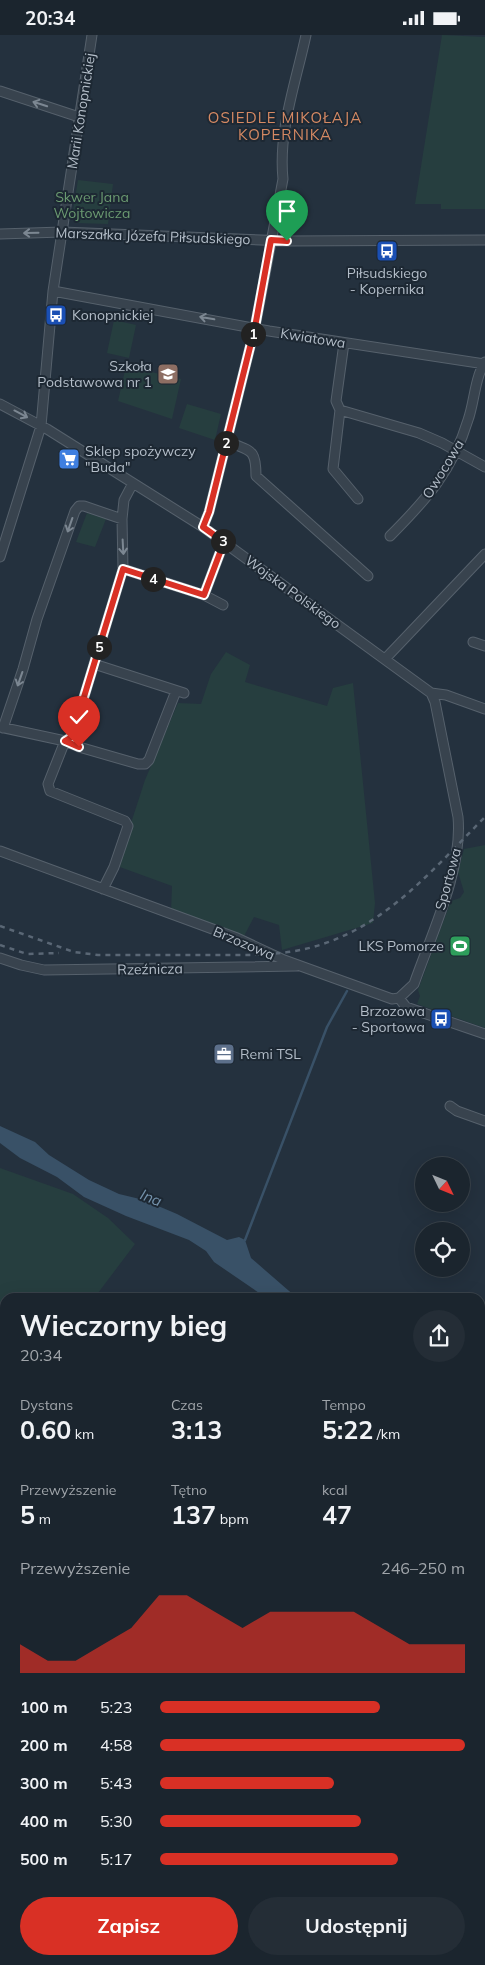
<!DOCTYPE html>
<html lang="pl">
<meta charset="utf-8">
<style>
:root{--surface:#1b252e;--page:#242d36;--text:#f1f3f6;--muted:#a0a5aa;--line:#39424a;--accent:#d93025}
body{margin:0;font-family:Mulish,sans-serif;background:var(--page);color:var(--text);height:100vh;display:flex;flex-direction:column;font-size:19px;white-space:nowrap}
*{box-sizing:border-box;margin:0}
p{font-size:16px;color:var(--muted)}
.icon{flex:none;width:28px;height:28px;fill:none;stroke:currentColor;stroke-width:2;stroke-linecap:round;stroke-linejoin:round}
.map{position:relative;flex:1;overflow:hidden}
.drawer{position:absolute;left:0px;top:1258px;width:485px;height:672px;display:flex;flex-direction:column;background:var(--surface);border-radius:15px 15px 0 0;box-shadow:0 5px 20px #0002,0 0 0 1px var(--line)}
.drawer>*{flex:none}
.needle{width:32px;rotate:133deg}
.fabs{position:absolute;left:415px;top:1122px;display:grid;gap:10px}
.fabs a{display:grid;place-items:center;width:55px;height:55px;border-radius:50%;background:var(--surface);box-shadow:0 5px 20px #0002,0 0 0 1px var(--line);font-size:25px}
.pin{position:absolute;display:grid;place-items:center;width:42px;height:42px;color:#fff;margin:-51px -21px;border-radius:50% 50% 50% 0;rotate:-45deg;box-shadow:0 0 5px #0007}
.pin .icon{rotate:45deg}
.km{position:absolute;width:25px;height:25px;margin:-12px;border-radius:50%;background:#222;color:#fff;font-size:14px;line-height:25px;text-align:center}
.round{display:grid;place-items:center;flex:none;width:52px;height:52px;border-radius:26px;background:var(--page)}
.overview{display:flex;align-items:center;justify-content:space-between;height:85px;padding:0 20px}
h1{font-size:28px;font-weight:700;line-height:38px}
.stats{display:grid;grid-template-columns:repeat(3,1fr);gap:8px;height:85px;padding:5px 20px}
.stats div{display:grid;align-content:center}
.stats b{font-size:25px;font-weight:700}
.stats small{font-size:14px;font-weight:400}
.stats p{font-size:14px}
.chart{height:140px;padding:10px 20px}
.chart p{display:flex;justify-content:space-between}
.chart svg{width:100%;height:90px;margin-top:5px;fill:var(--accent);opacity:.7}
.button{display:flex;gap:10px;margin-top:auto;padding:10px 20px}
.button a{flex:1;height:58px;border-radius:30px;background:var(--accent);color:#fff;font-size:20px;font-weight:700;line-height:58px;text-align:center}
.button a+a{background:var(--page);color:var(--text)}
ul{padding:0 20px;list-style:none;font-size:16px}
li{display:grid;grid-template-columns:80px 60px 1fr;align-items:center;height:38px}
li i{height:12px;border-radius:6px;background:var(--accent)}
.status{display:flex;justify-content:space-between;align-items:center;height:35px;padding:0 25px;background:var(--surface);direction:ltr}
.status svg{height:14px;fill:currentColor}
.map>svg:first-child{display:block}
.green{fill:#263e3f}
.water{fill:#395167}
.lines{fill:none;stroke-linecap:round;stroke-linejoin:round}
.stream{stroke:#395167;stroke-width:2.5}
.minor-casing{stroke:#56616c;stroke-width:11}
.minor{stroke:#38434e;stroke-width:9}
.rail{stroke:#5a6775;stroke-width:2.5;stroke-dasharray:5 5;stroke-linecap:butt}
.oneway{stroke:#7c8792}
.route-casing{stroke:#fff;stroke-width:10}
.route{stroke:#d93025;stroke-width:6}
.labels{text-anchor:middle;stroke-width:4;stroke-linejoin:round;paint-order:stroke}
.street-label{font-size:14px;fill:#b4bec9;stroke:#1d2833}
.park-label{font-size:14px;fill:#6b9a71;stroke:#1d2833}
.poi-label{font-size:14px;fill:#b4bec9;stroke:#1d2833;text-anchor:start}
.neighbourhood-label{font-size:15px;letter-spacing:1px;fill:#d58963;stroke:#1d2833}
.water-label{font-size:15px;font-style:italic;fill:#7492ac;stroke:#1d2833}
</style>
<div class="status"><b>20:34</b><svg viewBox="0 0 49 12"><path d="M0 12V9h3v3zM5 12V6h3v6zM10 12V3h3v9zM15 12V0h3v12zM26 1h20v11H26zM47 4h2v5h-2z"/></svg></div>
<div class="map">
<svg width="485" height="1930" viewBox="0 0 485 1930">
<rect width="100%" height="100%" fill="#24313e"/>
<path class="green" d="M442 0 485 2V174H441V169H415Z
M78 145 113 149 108 189 77 188 73 176Z
M114 285 136 290 129 323 107 318Z
M126 331 181 344 172 384 118 366Z
M187 369 221 379 215 405 179 393Z
M87 478 106 484 95 512 76 507Z
M226 617 250 630 245 647 327 671 333 653 353 648 375 868 373 888 282 915 279 890 254 882 244 901 171 877 172 851 117 831 145 745 178 668 201 669 211 639Z
M485 810V993L417 969 420 961 418 955 451 866 460 863 464 857 458 837 464 814Z
M0 1133 73 1159 108 1183 135 1209 95 1262H5V1313L0 1310Z
M5 1365V1475L0 1473V1380Z
M0 1704 5 1705V1754L0 1782Z
M480 1780 485 1781V1884H480Z
M5 1812V1925H210V1930H0V1852Z"/>
<path class="water" d="M0 1091 35 1107 49 1120 89 1145 119 1159 144 1165 177 1179 227 1205 239 1202 245 1205 251 1223 296 1262H265L214 1227 206 1216 189 1205 126 1181 84 1162 57 1142 20 1123 0 1108Z"/>
<g class="lines">
<path class="stream" d="M245 1205 327 992 347 956
M480 1576 485 1573
M0 1698 5 1699
M480 1806H485"/>
<g class="minor-casing">
<path id="minor" d="M0 56 79 82
M0 199 62 197 287 206 485 205
M53 256 269 296 485 329
M344 308 336 366 340 375 333 434 358 464
M0 369 47 394 203 492 431 658 446 660 485 674
M340 375 419 398 442 408 485 432
M227 406C250 417 256 412 256 441L368 541
M203 492 209 477 255 292 283 144C278 96 296 47 306 0
M390 501C426 465 453 435 468 385 473 371 474 355 479 340 480 336 483 331 485 327
M0 522 41 391 53 256 92 0
M123 534 204 560 223 570
M204 560 224 507
M473 607 485 611
M385 624 485 519
M94 629 184 658
M0 692 65 706 79 712 138 729H145L149 725 176 656
M3 693 23 634 37 584 75 476 79 471H84L122 484
M0 816 237 903 284 925 392 964 399 963 414 949C431 900 463 835 458 782L435 667 431 658
M103 854 114 832 128 791 125 786 50 756 48 749 65 706 70 703 73 698 123 534 122 484 124 465 133 448
M0 923 21 930 44 935 296 931
M399 963 406 972 485 999
M450 1071 457 1076 485 1086
M480 1372 485 1356
M0 1480 5 1482"/>
</g>
<use href="#minor" class="minor"/>
<path class="rail" d="M0 891 74 917 98 920H249C270 919 292 918 313 912 386 892 434 833 485 782
M0 910 27 919 59 918"/>
</g>
<defs><path id="oneway-shaft" d="M-6 0H5M1.5-3L5.5 0L1.5 3" fill="none" stroke-width="1.6" stroke-linecap="round" stroke-linejoin="round" transform="scale(1.25)"/></defs>
<g class="oneway">
<use href="#oneway-shaft" transform="translate(40 69) rotate(-162)"/>
<use href="#oneway-shaft" transform="translate(31 198) rotate(179)"/>
<use href="#oneway-shaft" transform="translate(207 283) rotate(-170)"/>
<use href="#oneway-shaft" transform="translate(21 379) rotate(28)"/>
<use href="#oneway-shaft" transform="translate(70 490) rotate(109)"/>
<use href="#oneway-shaft" transform="translate(123 512) rotate(87)"/>
<use href="#oneway-shaft" transform="translate(20 644) rotate(109)"/>
</g>
<g class="lines">
<g class="route-casing">
<path id="route" d="M79 712 65 706 70 703 73 698 123 534 204 560 224 507 203 492 209 477 255 292 271 205 287 206"/>
</g>
<use href="#route" class="route"/>
</g>
<defs>
<g id="bus-square" transform="scale(1.125)"><rect x="-9" y="-9" width="18" height="18" rx="4" fill="#1a4fb4" stroke="#1d2833"/><path d="M-5-6H5V4H4V6H2V4H-2V6H-4V4H-5ZM-3.5-4V0h7V-4ZM-3.5 1.2v1.5H-2V1.2ZM2 1.2v1.5H3.5V1.2Z" fill="#fff"/></g>
<g id="school-square" transform="scale(1.125)"><rect x="-9" y="-9" width="18" height="18" rx="4" fill="#8d6e63" stroke="#1d2833"/><path d="M0-5L7-2L0 1L-7-2ZM-4 1L0 2.5L4 1V4Q0 6-4 4Z" fill="#fff"/></g>
<g id="supermarket-square" transform="scale(1.125)"><rect x="-9" y="-9" width="18" height="18" rx="4" fill="#3f7fe0" stroke="#1d2833"/><path d="M-6-5.5h2.5l.6 2H6L4.5 2H-2.5L-4.4-4H-6ZM-1.5 3.2a1.3 1.3 0 1 0 .1 0ZM3 3.2a1.3 1.3 0 1 0 .1 0Z" fill="#fff"/></g>
<g id="stadium-square" transform="scale(1.125)"><rect x="-9" y="-9" width="18" height="18" rx="4" fill="#2e9e5b" stroke="#1d2833"/><path d="M0-5a6.5 5 0 1 0 0 10a6.5 5 0 1 0 0-10ZM-3.5-1.8h7v3.6h-7Z" fill="#fff"/></g>
<g id="office-square" transform="scale(1.125)"><rect x="-9" y="-9" width="18" height="18" rx="4" fill="#5c6f8a" stroke="#1d2833"/><path d="M-6-3h4V-5.5h4V-3h4V5H-6ZM-1-4.5V-3h2v-1.5ZM-6 0V1H6V0Z" fill="#fff"/></g>
</defs>
<g fill-rule="evenodd">
<use href="#bus-square" x="387" y="216"/>
<use href="#bus-square" x="56" y="280"/>
<use href="#school-square" x="168" y="339"/>
<use href="#supermarket-square" x="69" y="424"/>
<use href="#stadium-square" x="460" y="911"/>
<use href="#bus-square" x="441" y="984"/>
<use href="#office-square" x="224" y="1019"/>
</g>
<g class="labels">
<g class="street-label">
<text transform="translate(81 76) rotate(-81)" y="5">Marii Konopnickiej</text>
<text transform="translate(153 201) rotate(2)" y="5">Marszałka Józefa Piłsudskiego</text>
<text transform="translate(313 303) rotate(9)" y="5">Kwiatowa</text>
<text transform="translate(443 434) rotate(-59)" y="5">Owocowa</text>
<text transform="translate(293 557) rotate(36)" y="5">Wojska Polskiego</text>
<text transform="translate(448 844) rotate(-75)" y="5">Sportowa</text>
<text transform="translate(244 908) rotate(23)" y="5">Brzozowa</text>
<text transform="translate(150 934) rotate(-1)" y="5">Rzeźnicza</text>
</g>
<g class="park-label">
<text x="92" y="167">Skwer Jana<tspan x="92" dy="16">Wojtowicza</tspan></text>
</g>
<g class="poi-label">
<text x="387" y="243" text-anchor="middle">Piłsudskiego<tspan x="387" dy="16">- Kopernika</tspan></text>
<text x="72" y="285">Konopnickiej</text>
<text x="152" y="336" text-anchor="end">Szkoła<tspan x="152" dy="16">Podstawowa nr 1</tspan></text>
<text x="85" y="421">Sklep spożywczy<tspan x="85" dy="16">"Buda"</tspan></text>
<text x="444" y="916" text-anchor="end">LKS Pomorze</text>
<text x="425" y="981" text-anchor="end">Brzozowa<tspan x="425" dy="16">- Sportowa</tspan></text>
<text x="240" y="1024">Remi TSL</text>
</g>
<g class="neighbourhood-label">
<text x="285" y="88">OSIEDLE MIKOŁAJA<tspan x="285" dy="17">KOPERNIKA</tspan></text>
</g>
<g class="water-label">
<text transform="translate(151 1163) rotate(22)" y="5">Ina</text>
</g>
</g>
</svg>
<div class="fabs">
<a><svg class="needle" viewBox="-14 -14 28 28"><path d="M0-13l5 13h-10z" fill="#e53935"/><path d="M0 13l5-13h-10z" fill="#a0a5aa"/></svg></a>
<a><svg class="icon" aria-label="locate" viewBox="0 0 24 24"><circle cx="12" cy="12" r="6"/><path d="M12 2v4M12 18v4M2 12h4M18 12h4"/></svg></a>
</div>
<div class="pin" style="left:287px;top:206px;background:#1e9e55"><svg class="icon" aria-label="arrive" viewBox="0 0 24 24"><path d="M6 21V4h12l-3 4 3 4H6"/></svg></div>
<div class="pin" style="left:79px;top:712px;background:#d93025"><svg class="icon" aria-label="check" viewBox="0 0 24 24"><path d="M5 12l5 5 9-10"/></svg></div>
<b class="km" style="left:253px;top:299px">1</b>
<b class="km" style="left:226px;top:408px">2</b>
<b class="km" style="left:223px;top:506px">3</b>
<b class="km" style="left:153px;top:544px">4</b>
<b class="km" style="left:99px;top:612px">5</b>
<section class="drawer">
<div class="overview"><div><h1>Wieczorny bieg</h1><p>20:34</p></div><a class="round"><svg class="icon" aria-label="share" viewBox="0 0 24 24"><path d="M12 15V3M7 8l5-5 5 5M5 13v7h14v-7"/></svg></a></div>
<div class="stats">
<div><p>Dystans</p><b>0.60<small> km</small></b></div>
<div><p>Czas</p><b>3:13</b></div>
<div><p>Tempo</p><b>5:22<small> /km</small></b></div>
</div>
<div class="stats">
<div><p>Przewyższenie</p><b>5<small> m</small></b></div>
<div><p>Tętno</p><b>137<small> bpm</small></b></div>
<div><p>kcal</p><b>47</b></div>
</div>
<div class="chart"><p><span>Przewyższenie</span>246–250 m</p>
<svg viewBox="0 0 160 44" preserveAspectRatio="none"><path d="M0 44V30L10 38L20 38L30 30L40 22L50 6L60 6L70 14L80 22L90 14L100 14L110 14L120 14L130 22L140 30L150 30L160 30V44z"/></svg>
</div>
<ul>
<li><b>100 m</b>5:23<i style="width:72%"></i></li>
<li><b>200 m</b>4:58<i style="width:100%"></i></li>
<li><b>300 m</b>5:43<i style="width:57%"></i></li>
<li><b>400 m</b>5:30<i style="width:66%"></i></li>
<li><b>500 m</b>5:17<i style="width:78%"></i></li>
</ul>
<div class="button"><a>Zapisz</a><a>Udostępnij</a></div>
</section>
</div>
